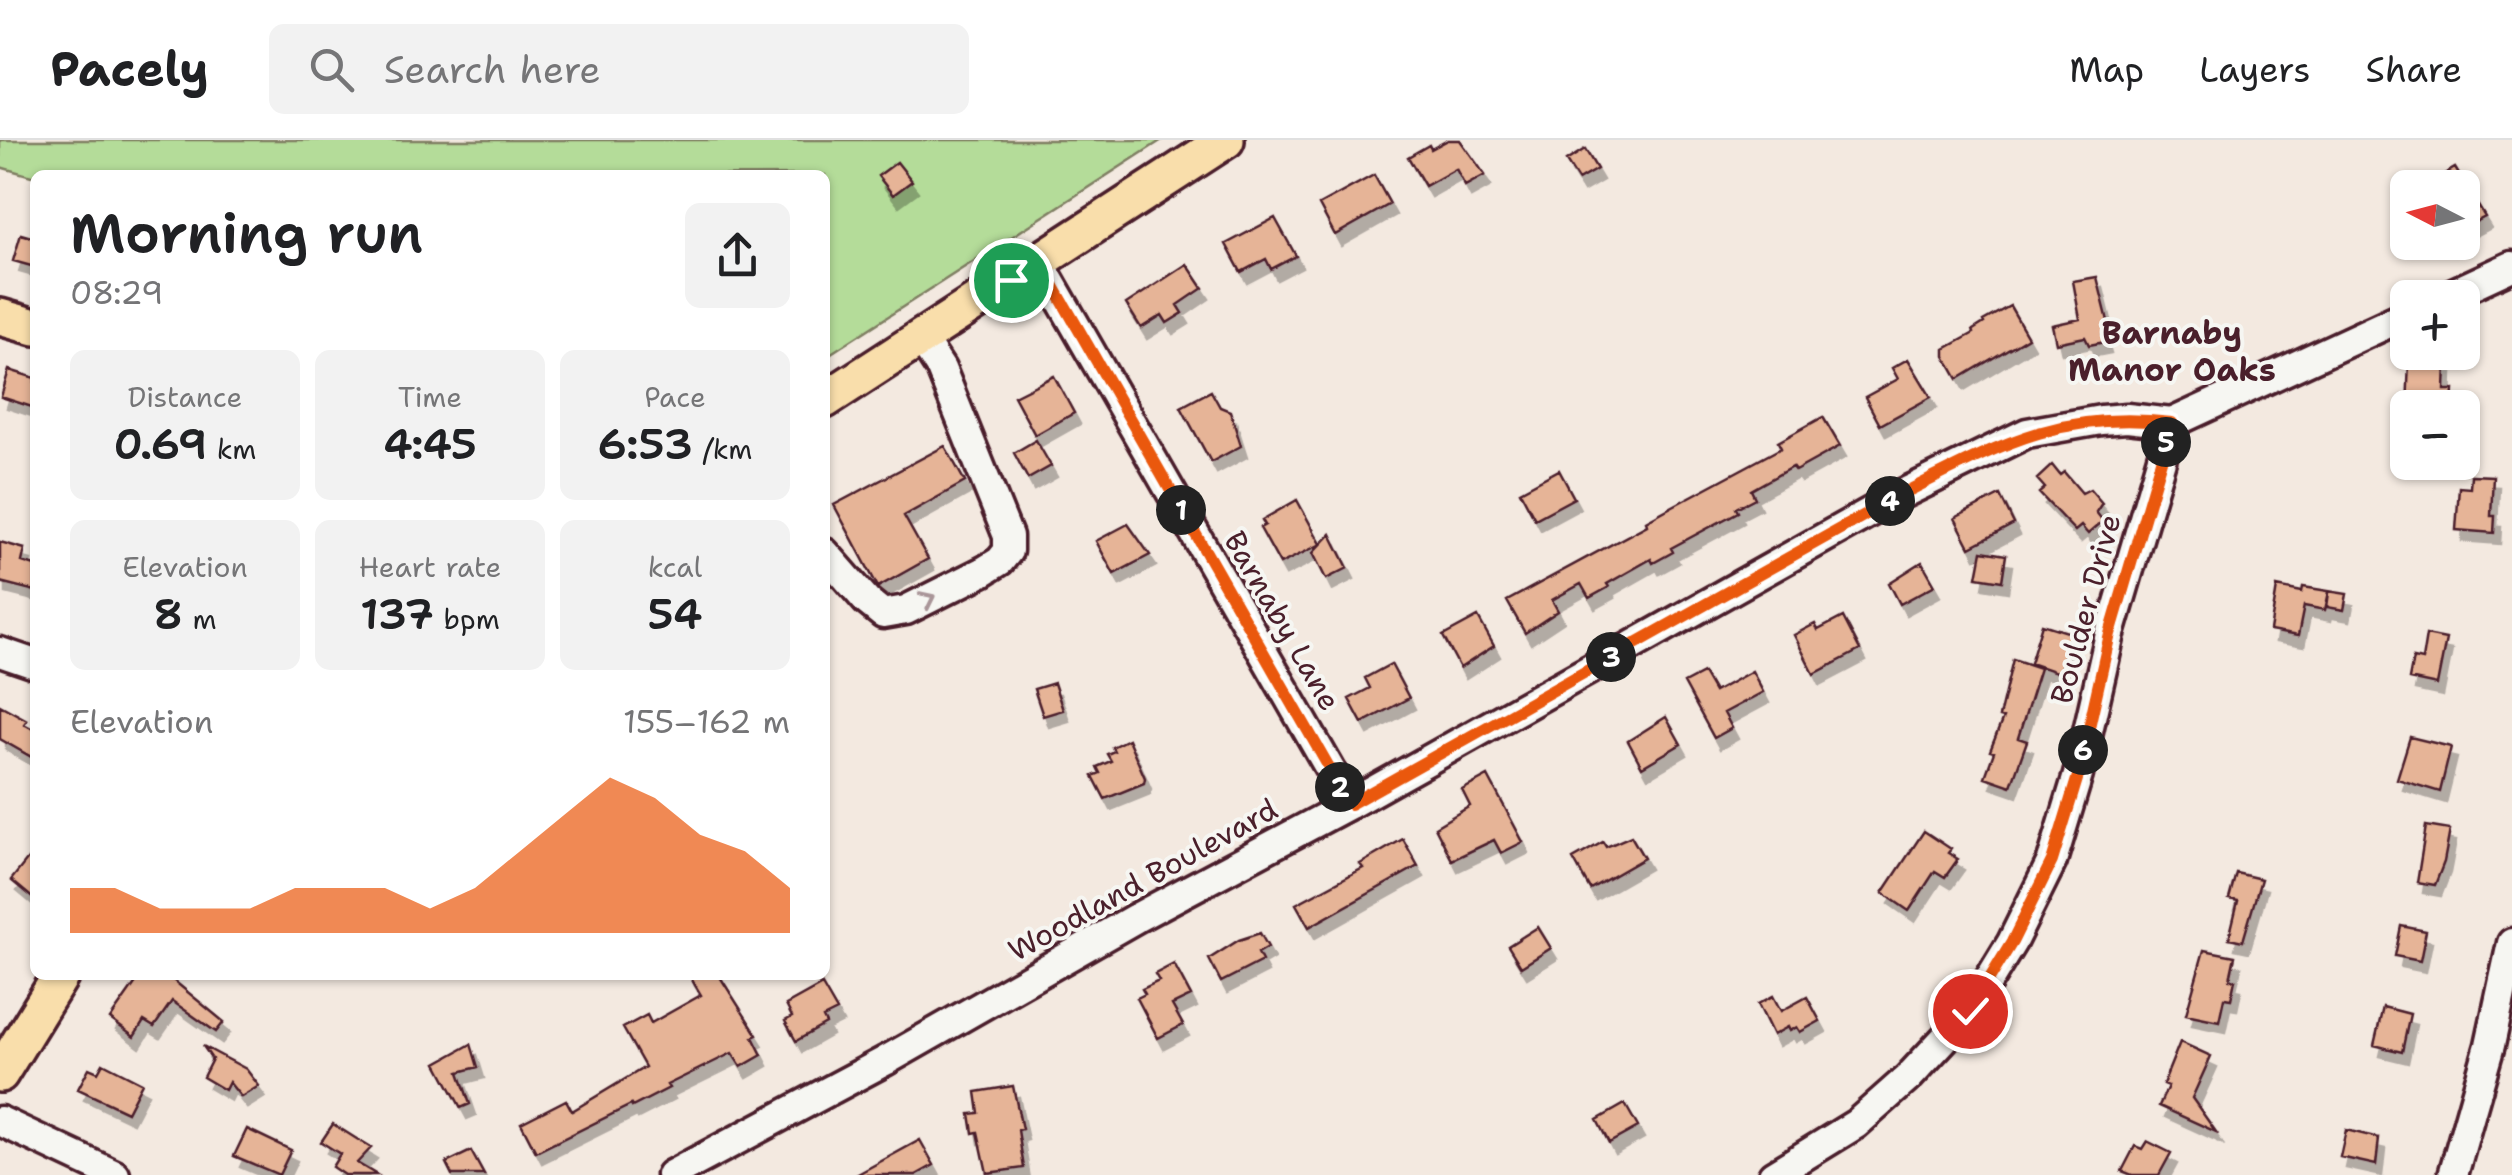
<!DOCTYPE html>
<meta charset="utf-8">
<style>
:root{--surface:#fff;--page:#f2f2f2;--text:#202124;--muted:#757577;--line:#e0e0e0;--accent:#ea580c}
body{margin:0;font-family:"Shantell Sans",sans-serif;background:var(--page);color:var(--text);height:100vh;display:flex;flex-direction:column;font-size:38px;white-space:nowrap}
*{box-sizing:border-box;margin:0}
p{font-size:32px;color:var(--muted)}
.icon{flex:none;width:55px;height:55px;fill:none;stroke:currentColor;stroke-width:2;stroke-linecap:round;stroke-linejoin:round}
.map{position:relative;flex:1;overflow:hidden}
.sheet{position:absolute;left:30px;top:30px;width:800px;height:810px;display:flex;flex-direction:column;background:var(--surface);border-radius:15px;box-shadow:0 2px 8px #0004}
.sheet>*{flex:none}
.needle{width:65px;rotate:276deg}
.buttons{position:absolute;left:2390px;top:30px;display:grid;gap:20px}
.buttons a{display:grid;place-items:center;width:90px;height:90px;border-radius:15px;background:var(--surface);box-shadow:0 2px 8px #0004;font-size:50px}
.pin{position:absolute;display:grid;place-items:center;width:85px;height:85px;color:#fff;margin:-42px;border:5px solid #fff;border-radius:50%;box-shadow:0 2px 10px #0007}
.km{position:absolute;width:50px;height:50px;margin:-25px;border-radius:50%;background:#222;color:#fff;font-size:28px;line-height:50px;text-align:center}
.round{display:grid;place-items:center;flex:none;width:105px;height:105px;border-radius:15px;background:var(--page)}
.overview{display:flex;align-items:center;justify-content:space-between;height:170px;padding:0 40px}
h1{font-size:55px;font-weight:600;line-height:75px}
.figures{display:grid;grid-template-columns:repeat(3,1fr);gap:15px;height:170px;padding:10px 40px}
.figures div{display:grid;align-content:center;border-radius:15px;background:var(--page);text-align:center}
.figures b{font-size:42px;font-weight:600}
.figures small{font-size:28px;font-weight:400}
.figures p{font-size:28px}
.chart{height:280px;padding:20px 40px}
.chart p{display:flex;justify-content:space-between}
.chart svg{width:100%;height:180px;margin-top:10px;fill:var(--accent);opacity:.7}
header{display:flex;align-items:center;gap:60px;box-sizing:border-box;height:140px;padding:0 50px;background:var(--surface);border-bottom:2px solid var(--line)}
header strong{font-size:48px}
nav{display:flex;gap:55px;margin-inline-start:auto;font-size:35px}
.search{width:700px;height:90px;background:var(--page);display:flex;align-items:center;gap:25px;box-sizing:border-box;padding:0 35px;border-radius:15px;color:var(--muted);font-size:38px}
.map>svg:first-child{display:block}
.green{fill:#b4dc99;stroke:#7f7e62;stroke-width:2.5}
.building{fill:#e6b497;stroke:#4a1f2b;stroke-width:2.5;filter:url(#shadow)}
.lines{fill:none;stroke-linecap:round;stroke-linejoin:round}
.minor-casing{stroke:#4a1f2b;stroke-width:35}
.major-casing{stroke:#4a1f2b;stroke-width:42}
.minor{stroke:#f6f6f2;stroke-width:28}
.major{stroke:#f9deab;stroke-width:35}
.oneway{stroke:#a99598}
.route-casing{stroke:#fff;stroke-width:20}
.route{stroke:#ea580c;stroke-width:12}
.labels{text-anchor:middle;stroke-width:8;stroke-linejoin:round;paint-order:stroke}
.street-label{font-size:30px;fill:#4a1f2b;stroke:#f6f6f2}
.neighbourhood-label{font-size:32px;font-weight:bold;fill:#4a1f2b;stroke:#f6f6f2}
</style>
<header>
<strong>Pacely</strong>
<div class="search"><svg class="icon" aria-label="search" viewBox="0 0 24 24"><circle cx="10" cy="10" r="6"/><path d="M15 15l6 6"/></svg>Search here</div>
<nav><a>Map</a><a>Layers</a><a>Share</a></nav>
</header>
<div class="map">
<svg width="2512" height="1035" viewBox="0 0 2512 1035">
<defs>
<filter id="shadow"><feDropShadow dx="6" dy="11" stdDeviation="0" flood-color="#0004"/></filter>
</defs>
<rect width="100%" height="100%" fill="#f3e9e0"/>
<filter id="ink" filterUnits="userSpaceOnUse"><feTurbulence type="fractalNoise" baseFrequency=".01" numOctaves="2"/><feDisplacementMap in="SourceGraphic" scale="20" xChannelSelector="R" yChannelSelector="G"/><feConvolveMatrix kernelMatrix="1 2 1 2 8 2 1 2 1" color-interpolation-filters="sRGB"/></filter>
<g filter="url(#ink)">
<path class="green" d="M0 0H1162L825 217V35L35 37 0 27Z"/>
<path class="building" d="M1448 0H1460L1485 35 1465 46 1456 29 1425 46 1408 17 1429 5 1431 9Z
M1585 9 1597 29 1578 40 1566 21Z
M897 22 912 41 893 55 878 36Z
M2455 28 2485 77 2462 89V48H2420Z
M1374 35 1390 64 1335 95 1319 65Z
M1275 78 1296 116 1271 129 1266 119 1241 132 1226 104Z
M21 94 35 98V127L13 121Z
M1187 124 1203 148 1178 165 1183 173 1167 183 1162 175 1141 188 1126 164Z
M2097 137 2111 193 2103 195 2105 202 2089 205 2085 197 2056 203 2052 185 2080 179 2073 141Z
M2010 166 2028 197 1958 239 1945 216V209L1974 193 1973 190 1984 183 1983 181Z
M1908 219 1931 257 1880 285 1865 257 1898 239 1892 228Z
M2409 221 2446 222 2445 250H2454L2453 268H2407Z
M9 230 35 238V268L1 257Z
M1054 236 1074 273 1035 295 1014 256Z
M1211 251 1220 267 1230 271 1241 306 1211 322 1181 267Z
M1823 277 1840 306 1795 331 1792 327 1751 350 1755 358 1736 368 1738 372 1671 408 1673 412 1653 423 1651 419 1607 444 1609 447 1589 458 1581 444 1552 460 1558 471 1525 493 1507 461 1647 385 1646 381 1673 366 1781 308 1778 302Z
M1036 300 1051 326 1028 339 1014 313Z
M945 306 965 342 904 376 928 419 878 447 834 365Z
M2052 325 2060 335 2064 332 2082 353 2090 349 2102 363 2096 372 2103 381 2088 394 2081 386 2075 391 2039 353 2045 348 2037 339Z
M1559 330 1574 358 1535 379 1520 351Z
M2471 335 2493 336 2491 376H2495L2494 393 2456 390 2459 347 2470 348Z
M2000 355 2014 384 1970 407 1955 378Z
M1297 360 1321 404 1280 424 1260 388 1265 385 1262 380Z
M1128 384 1150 415 1114 434 1096 401Z
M1331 394 1348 428 1326 439 1313 413Z
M0 402 25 409 22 422 35 426V451L0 442Z
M1982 411 2006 415 2002 441 1977 437Z
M1922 422 1935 445 1900 464 1889 443Z
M2277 447 2302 452 2303 447 2347 454 2344 470 2327 467 2329 452 2325 470 2304 466 2298 496 2270 491Z
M1478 477 1494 506 1460 528 1443 496Z
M1843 477 1860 510 1814 534 1794 495 1815 484 1818 490Z
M2042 484 2071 493 2059 533 2030 523Z
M2426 495 2446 499 2437 545 2409 539 2413 518 2422 520Z
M2013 519 2040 528 2018 598 2027 601 2011 646 1985 637 1994 612 1990 611 2003 578 1999 577Z
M1391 524 1409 558 1362 583 1349 559 1370 548 1365 538Z
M1752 531 1763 552 1724 573 1732 588 1714 598 1684 543 1703 533 1714 552Z
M1054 543 1063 570 1043 576 1034 549Z
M0 565 27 580 24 584 35 590V619L0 599Z
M1666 577 1681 604 1642 627 1628 601Z
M2410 597 2451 607 2440 652 2397 639Z
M1128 599 1145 638 1144 643 1105 659 1093 636 1100 633 1097 627 1111 621 1107 614 1114 611 1112 607Z
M1488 636 1523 702 1501 713 1494 700 1452 720 1435 687 1470 666 1462 650Z
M2426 686 2450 690 2444 722 2435 745 2417 742Z
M1924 691 1951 709 1948 713 1958 719 1945 737 1935 731 1909 771 1883 753Z
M1631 696 1644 718 1590 749 1573 719 1603 702 1606 707Z
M1403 699 1418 726 1309 787 1296 764 1363 728 1360 724Z
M35 710V760L11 740Z
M2236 733 2261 739 2243 801 2229 798 2238 761 2229 759Z
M2401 786 2426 791 2420 821 2395 816Z
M1538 787 1551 808 1521 827 1508 806Z
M1260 793 1268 807 1258 813 1262 821 1221 842 1209 819 1239 800Z
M2204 810 2235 816 2230 839 2235 840 2231 859 2224 858 2219 881 2186 874Z
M1174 824 1191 856 1172 865 1183 885 1158 898 1137 858 1145 854 1142 849 1159 841 1155 834Z
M141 835H167L224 882 216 892 172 861 154 887 144 881 134 897 110 879Z
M689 835H719L757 895 753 897 762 915 741 927 732 913 667 945 669 948 632 967 631 965 536 1012 521 983 566 960 572 971 645 927 623 888 647 875 651 883 701 855Z
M822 845 837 871 823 878 826 884 796 901 785 881 792 877 786 865Z
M1773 856 1781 871 1807 857 1820 881 1800 892 1797 887 1790 891 1788 887 1773 895 1758 864Z
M2383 867 2410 874 2402 912 2374 905Z
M2180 902 2211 916 2192 958 2216 992 2159 966 2168 946 2163 944Z
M471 904 478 927 459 932 470 964 461 968 437 923Z
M203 906 246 929 259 946 241 957 229 942 225 950 203 937 212 919Z
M103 923 142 943 127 972 78 949 89 928 98 932Z
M1013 946 1022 989 1018 990 1024 1028 987 1033 978 992 973 993 970 974 979 973 976 952Z
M1625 964 1638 987 1609 1003 1597 980Z
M333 984 371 1008 357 1023 377 1035H344L332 1027 340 1014 321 1002Z
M247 989 291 1010 279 1035 234 1016Z
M2346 990 2379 998 2376 1025 2340 1017Z
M920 1000 934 1025 916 1035H856Z
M2147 1001 2171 1013 2159 1035H2132L2122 1031 2135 1006 2142 1009Z
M471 1011 484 1035H452L446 1023Z"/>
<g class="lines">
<g class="minor-casing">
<path id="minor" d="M1039 122 1350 664
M2443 158 2512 126
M825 413 867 461 883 474 906 470 984 431 1000 421 1008 411V396L941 229 921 198
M0 512 35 524
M0 981 115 1035
M671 1035 885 921 1136 778 1350 664 1904 353 2027 293 2101 280 2127 278 2172 283 2408 174
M1773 1035 1856 984 1909 937 1970 871 2012 802 2052 721 2078 635 2110 494 2172 283
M2453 1035 2490 905 2512 803"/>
</g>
<g class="major-casing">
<path id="major" d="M0 177 35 187
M825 260 1226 0
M0 934 61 835"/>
</g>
<use href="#minor" class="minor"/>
<use href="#major" class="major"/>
</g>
<defs><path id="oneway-chevron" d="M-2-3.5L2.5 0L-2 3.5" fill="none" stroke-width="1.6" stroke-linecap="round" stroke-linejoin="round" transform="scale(2.5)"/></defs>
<use class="oneway" href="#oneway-chevron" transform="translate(928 459) rotate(-26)"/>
</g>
<g class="lines" filter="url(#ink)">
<g class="route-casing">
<path id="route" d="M1011 140 1040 122 1350 664 1904 353C2001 304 2060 270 2172 283L2110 494 2078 636 2052 721 2012 802 1970 871"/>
</g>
<use href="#route" class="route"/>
</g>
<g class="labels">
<g class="street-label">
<text transform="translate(2086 469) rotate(-75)" y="10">Boulder Drive</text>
<text transform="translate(1282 481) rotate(60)" y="10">Barnaby Lane</text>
<text transform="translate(1143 740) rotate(-29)" y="10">Woodland Boulevard</text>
</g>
<g class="neighbourhood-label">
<text x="2172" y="204">Barnaby<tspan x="2172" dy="37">Manor Oaks</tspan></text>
</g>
</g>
</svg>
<div class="buttons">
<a><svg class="needle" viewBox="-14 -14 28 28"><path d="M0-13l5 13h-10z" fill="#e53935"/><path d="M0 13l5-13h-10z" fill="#757577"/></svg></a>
<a>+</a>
<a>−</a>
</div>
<div class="pin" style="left:1011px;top:140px;background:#1e9e55"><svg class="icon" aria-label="arrive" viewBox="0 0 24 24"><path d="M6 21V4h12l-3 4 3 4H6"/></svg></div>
<div class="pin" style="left:1970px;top:871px;background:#d93025"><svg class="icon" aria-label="check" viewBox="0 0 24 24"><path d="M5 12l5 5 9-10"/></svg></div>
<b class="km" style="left:1181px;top:370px">1</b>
<b class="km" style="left:1340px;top:647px">2</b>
<b class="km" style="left:1611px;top:517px">3</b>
<b class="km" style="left:1890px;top:361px">4</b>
<b class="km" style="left:2166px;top:302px">5</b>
<b class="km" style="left:2083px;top:610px">6</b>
<section class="sheet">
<div class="overview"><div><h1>Morning run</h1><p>08:29</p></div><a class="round"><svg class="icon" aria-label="share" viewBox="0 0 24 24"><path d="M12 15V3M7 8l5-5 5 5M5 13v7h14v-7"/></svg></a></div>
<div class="figures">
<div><p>Distance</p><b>0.69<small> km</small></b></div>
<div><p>Time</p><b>4:45</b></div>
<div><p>Pace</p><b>6:53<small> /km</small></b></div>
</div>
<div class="figures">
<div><p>Elevation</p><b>8<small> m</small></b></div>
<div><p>Heart rate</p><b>137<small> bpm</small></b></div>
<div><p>kcal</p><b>54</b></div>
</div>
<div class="chart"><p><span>Elevation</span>155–162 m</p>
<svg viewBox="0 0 160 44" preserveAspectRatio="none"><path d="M0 44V33L10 33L20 38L30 38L40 38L50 33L60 33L70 33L80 38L90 33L100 24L110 15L120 6L130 11L140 20L150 24L160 33V44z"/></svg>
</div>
</section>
</div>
